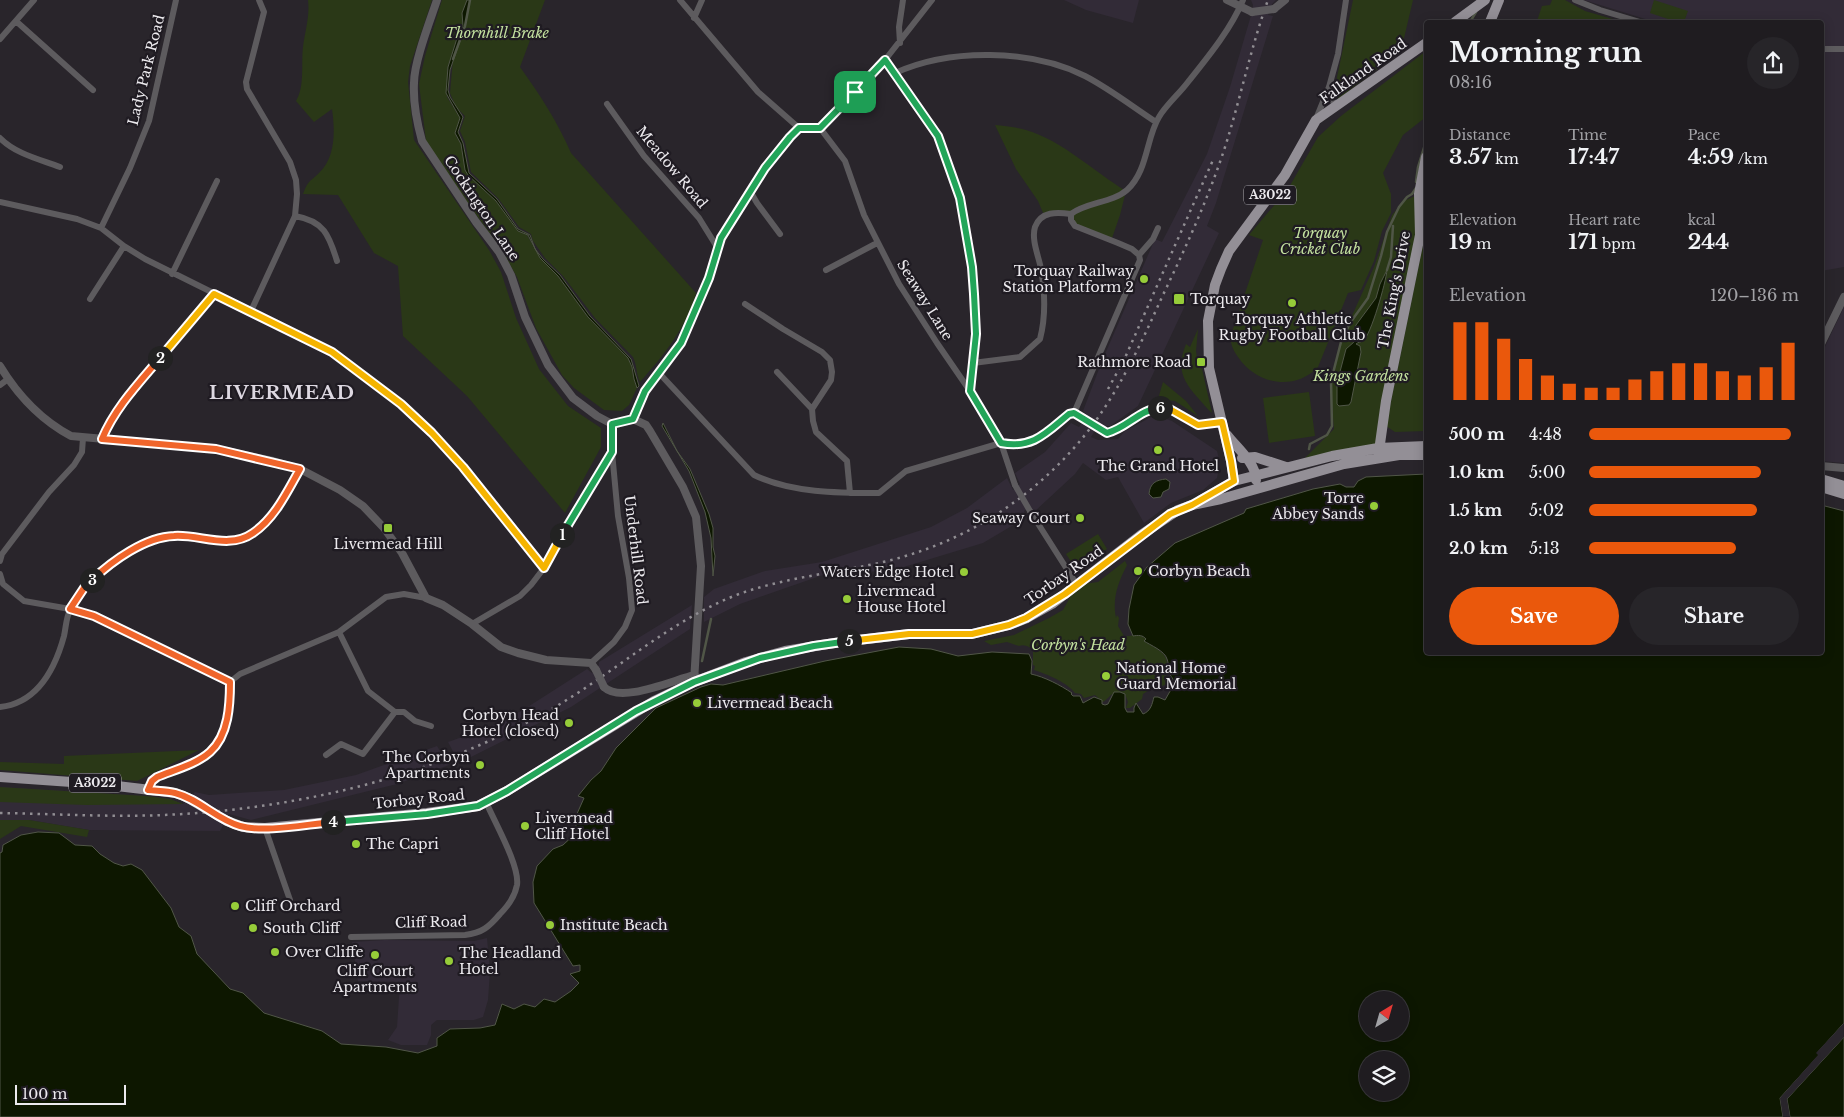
<!DOCTYPE html>
<meta charset="utf-8">
<style>
:root{--surface:#1f1c20;--page:#272529;--text:#f1f3f6;--muted:#a1a1a5;--line:#3c3a3e;--accent:#ea580c}
body{margin:0;font-family:"Libre Baskerville",serif;background:var(--page);color:var(--text);height:100vh;display:flex;flex-direction:column;font-size:19px;white-space:nowrap}
*{box-sizing:border-box;margin:0}
p{font-size:16px;color:var(--muted)}
.icon{flex:none;width:28px;height:28px;fill:none;stroke:currentColor;stroke-width:2;stroke-linecap:round;stroke-linejoin:round}
.map{position:relative;flex:1;overflow:hidden}
.drawer{position:absolute;left:1424px;top:20px;width:400px;height:635px;display:flex;flex-direction:column;background:var(--surface);border-radius:5px;box-shadow:0 2px 12px #0003,0 0 0 1px var(--line)}
.drawer>*{flex:none}
.needle{width:32px;rotate:37deg}
.tools{position:absolute;left:1359px;top:991px;display:grid;gap:10px}
.tools a{display:grid;place-items:center;width:50px;height:50px;border-radius:50%;background:var(--surface);box-shadow:0 2px 12px #0003,0 0 0 1px var(--line);font-size:25px}
.scale{position:absolute;left:15px;bottom:12px;width:111px;box-sizing:border-box;padding-left:5px;border:2px solid #eceaee;border-top:0;font-size:14px;line-height:18px;white-space:nowrap;color:#eceaee;-webkit-text-stroke:4px #1f1b22;paint-order:stroke}
.pin{position:absolute;display:grid;place-items:center;width:42px;height:42px;color:#fff;margin:-21px;border-radius:10px;box-shadow:0 2px 8px #0006}
.km{position:absolute;width:25px;height:25px;margin:-12px;border-radius:50%;background:#222;color:#fff;font-size:14px;line-height:25px;text-align:center}
.round{display:grid;place-items:center;flex:none;width:52px;height:52px;border-radius:26px;background:var(--page)}
.headline{display:flex;align-items:center;justify-content:space-between;height:85px;padding:0 25px}
h1{font-size:28px;font-weight:700;line-height:38px}
.figures{display:grid;grid-template-columns:repeat(3,1fr);gap:8px;height:85px;padding:5px 25px}
.figures div{display:grid;align-content:center}
.figures b{font-size:21px;font-weight:700}
.figures small{font-size:14px;font-weight:400}
.figures p{font-size:14px}
.chart{height:140px;padding:10px 25px}
.chart p{display:flex;justify-content:space-between}
.chart svg{width:100%;height:90px;margin-top:5px;stroke:var(--accent);stroke-width:6}
.primary-button{display:flex;gap:10px;margin-top:auto;padding:10px 25px}
.primary-button a{flex:1;height:58px;border-radius:30px;background:var(--accent);color:#fff;font-size:20px;font-weight:700;line-height:58px;text-align:center}
.primary-button a+a{background:var(--page);color:var(--text)}
ul{padding:0 25px;list-style:none;font-size:16px}
li{display:grid;grid-template-columns:80px 60px 1fr;align-items:center;height:38px}
li i{height:12px;border-radius:6px;background:var(--accent)}
.map>svg:first-child{display:block}
.built{fill:#322b37}
.green{fill:#2a3817}
.water{fill:#0d1700;stroke:#505647;fill-rule:evenodd}
.pier{fill:#29252b}
.lines{fill:none;stroke-linecap:round;stroke-linejoin:round}
.stream{stroke:#505647;stroke-width:2.5}
.minor{stroke:#5d5b5e;stroke-width:6}
.tertiary{stroke:#5d5b5e;stroke-width:8}
.primary{stroke:#938f96;stroke-width:10}
.rail{stroke:#918e93;stroke-width:2.5;stroke-dasharray:2.5 5;stroke-linecap:butt}
.minor-bridge{stroke:#5d5b5e;stroke-width:6}
.tertiary-bridge{stroke:#5d5b5e;stroke-width:8}
.primary-bridge{stroke:#938f96;stroke-width:10}
.split-1-casing{stroke:#fff;stroke-width:10}
.split-2-casing{stroke:#fff;stroke-width:10}
.split-3-casing{stroke:#fff;stroke-width:10}
.split-4-casing{stroke:#fff;stroke-width:10}
.split-5-casing{stroke:#fff;stroke-width:10}
.split-6-casing{stroke:#fff;stroke-width:10}
.split-7-casing{stroke:#fff;stroke-width:10}
.split-1{stroke:#22a559;stroke-width:6}
.split-2{stroke:#f5b400;stroke-width:6}
.split-3{stroke:#f0652b;stroke-width:6}
.split-4{stroke:#f0652b;stroke-width:6}
.split-5{stroke:#22a559;stroke-width:6}
.split-6{stroke:#f5b400;stroke-width:6}
.split-7{stroke:#22a559;stroke-width:6}
.poi-dot{fill:#96cc39;stroke:#1f1b22;stroke-width:2}
.labels{text-anchor:middle;stroke-width:4.5;stroke-linejoin:round;paint-order:stroke}
.shield{fill:#1f1b22;stroke:#aeacb1;stroke-width:1}
.shield-label{font-size:12px;font-weight:bold;fill:#eceaee}
.park-label{font-size:14px;font-style:italic;fill:#c3e19f;stroke:#1f1b22}
.street-label{font-size:14px;fill:#eceaee;stroke:#1f1b22}
.poi-label{font-size:14px;fill:#eceaee;stroke:#1f1b22;text-anchor:start}
.district-label{font-size:19px;font-weight:bold;letter-spacing:1px;fill:#ddd8e1;stroke:#1f1b22}
</style>
<div class="map">
<svg width="1844" height="1117" viewBox="0 0 1844 1117">
<rect width="100%" height="100%" fill="#29252b"/>
<path class="built" d="M1064 0H1139L1133 23 1086 10Z
M1251 0H1276L1272 4 1268 15 1273 16 1216 203 1207 226 1219 233 1138 406 1110 426H1104L1099 424 1091 437 1098 440 1118 439 1125 431 1155 415 1172 421 1217 451 1220 463 1217 478 1203 490 1171 503 1144 523 1118 477 1106 480 1083 463 1075 474 1034 512 1031 507 1024 511 1027 517 983 543 894 570 823 575 740 604 704 622V597L714 589 765 571 822 562 931 527 967 508 1007 478 1013 490 1020 484 1015 473 1045 452 1071 423 1079 427 1087 415 1083 411 1102 361 1155 239 1162 242 1207 154 1230 87 1252 12 1253 5Z
M1584 0H1844V47L1821 46V22H1655Z
M1821 52H1844V267L1821 271Z
M1844 307V463L1821 461V355Z
M692 605 690 629 571 707 459 763 448 742 488 728 523 710 587 669 592 673 598 669 599 662Z
M437 746 449 765 397 784 251 820 229 814 220 831 89 830 29 820H0V787L146 796 170 799 183 804 195 792 209 795 284 790 356 775Z
M487 938 490 972 488 1000 483 1017 474 1020H437L431 1025V1035L427 1045H401L388 1040 397 1027 400 982 358 981 352 942 385 940 474 941Z"/>
<path class="green" d="M308 0H432L410 66 408 82 414 140 489 250 501 272 516 318 539 369 568 406 601 428V447L565 513 467 396 403 336 398 266 374 253 338 195 303 194C309 179 309 183 319 173 336 157 335 130 332 109L314 122 296 101C305 86 301 64 303 47 305 31 310 16 308 0Z
M442 0H467L462 18 463 26 458 35 448 67 447 77V97L460 118 456 131V136L461 144 470 177 496 201 518 231 527 235 540 258 558 276 588 317 628 358 632 367 633 375 637 388 629 405 622 411 604 410 574 388 562 375 536 328 517 277 501 249 462 195 426 141 419 84 425 56Z
M470 0H545L520 67C540 95 557 121 571 153L696 293C686 328 664 355 640 382 636 374 637 365 633 357L595 318 563 276 545 258 533 241 531 234 519 227 498 198 471 172 465 142 460 131 465 116 456 107 450 93 453 59 465 26Z
M1353 0H1413L1401 51 1338 99 1334 93 1335 87Z
M1552 0H1565L1585 11 1623 22H1528L1537 21 1542 6 1550 5Z
M1654 0 1688 11 1684 22H1677L1650 13Z
M1426 51V117L1403 135 1383 173 1391 194V213L1382 231 1374 261 1361 290 1348 293 1318 367C1294 392 1256 384 1238 357 1233 350 1230 344 1231 335L1263 240 1249 235 1288 189 1318 137 1341 116Z
M995 125C1005 126 1016 127 1026 130 1063 141 1093 171 1126 191L1120 215 1111 241 1075 226 1071 214 1044 215 1038 201 1016 169Z
M1419 194 1421 224 1378 448 1299 464 1334 429 1330 381 1341 340 1374 267 1392 215 1404 201Z
M1426 230V431L1395 432 1386 426Z
M1198 329 1196 351 1198 366 1202 369 1212 413C1207 409 1203 403 1198 398 1181 379 1177 367 1186 344L1190 347Z
M1163 382 1186 401 1198 416 1175 401 1158 399Z
M1309 392 1315 436 1269 443 1263 398Z
M1098 534 1107 549 1076 569 1066 554Z
M1125 561 1127 565C1118 583 1112 598 1116 618L1117 615 1119 618 1118 626 1124 636C1133 636 1139 633 1146 639L1144 641C1157 650 1171 653 1166 671L1163 672V666L1159 668 1161 674 1167 676V684L1162 686 1154 684 1151 689 1143 694 1142 699 1130 708H1126L1128 702 1125 694C1113 688 1111 697 1103 702L1095 695 1084 698 1081 694 1075 693C1068 683 1047 674 1034 670L1035 666 1033 665V651C1030 646 1024 644 1019 646L1007 642 991 645 984 641 1014 635 1049 618 1063 610 1077 585 1098 582Z
M199 750 137 781 0 770V762L64 764V756Z
M0 787 146 796 170 799 183 804 87 805 0 802Z
M0 820H29L89 830 87 837 21 826 0 839Z"/>
<path class="water" d="M467 0H470L465 26 450 70 448 90 450 97 463 117 458 132 463 143 469 173 497 199 518 229 530 235 535 249 543 259 560 275 590 316 631 359 639 386 637 388 634 379 632 367 628 358 588 317 558 276 540 258 528 235 518 231 496 201 468 175 465 170 461 144 455 133 460 118 446 93 448 67 458 35 463 26 462 13Z
M1387 270C1386 282 1371 335 1363 341 1361 342 1358 342 1356 344L1360 346 1361 352 1351 402 1349 405 1339 406 1337 404V383L1346 349 1354 342 1352 337 1356 325 1376 298 1380 284Z
M663 423 677 451 690 469 709 514 713 528V547L715 556 713 576 711 538 705 512 689 471 662 426Z
M1426 474V652H1821V505L1844 511V1023L1817 1053 1819 1055 1780 1098 1783 1117H0V853L2 852 3 845 21 835 38 832 59 833 75 845 92 846 100 854 114 863 123 866 131 864 142 870 171 908 179 927 191 936 197 954 230 989 243 993 264 1013 322 1031 341 1044 386 1047 418 1053 437 1046V1038L450 1029 480 1028 495 1025 502 1004 514 1009 524 1004 535 1007 544 999 555 1002 571 991 579 983 570 974 580 971V965L573 966 534 903 533 882 537 866 553 849 563 845 576 833V816L584 798 578 796 591 780 601 771 616 748 656 708 701 687 711 684 723 685 825 661 899 647 931 649 958 656 992 652 1029 654 1032 661 1031 674C1045 677 1060 685 1072 693L1071 694 1073 696H1080L1083 703 1094 697 1102 700V704L1105 705 1108 704 1114 692H1120L1125 694V708L1127 712H1134V708L1136 703 1143 714C1151 711 1152 704 1154 697H1158L1165 700 1173 686V679C1167 672 1170 667 1167 659 1165 651 1150 645 1144 641L1146 639C1143 635 1138 635 1133 636L1128 624 1129 609 1134 585 1147 567 1175 543 1244 513 1246 509 1313 489 1340 484 1346 487H1354L1358 481 1366 477ZM1368 1000H1400V1032H1368ZM1368 1060H1400V1092H1368Z
M1166 479 1170 482 1169 489 1163 492 1161 497 1153 498 1149 494C1150 483 1156 480 1166 479Z
M1844 1037V1117H1790L1787 1099Z"/>
<path class="pier" d="M1844 1023V1026L1820 1053 1821 1057 1783 1099 1785 1117H1783L1780 1098 1818 1055 1816 1053Z
M1844 1035V1037L1787 1099 1790 1117H1787L1785 1097Z"/>
<g class="lines">
<path class="stream" d="M1470 22 1476 12
M453 59 465 26 470 0
M1416 182 1418 167 1426 141
M1387 270 1391 257 1393 226
M1309 449 1310 444 1327 435 1332 426 1331 381 1341 342 1350 323 1368 298 1381 256 1387 232 1399 207 1407 197 1412 194 1416 188
M702 661 711 619"/>
<path class="minor" d="M680 0 758 92 799 128
M1575 0 1600 10 1640 22
M694 18 702 0
M17 22 93 90
M0 39 34 0
M900 43 899 27 903 0
M1821 49H1844
M885 60 938 136 960 197 969 242 974 294 975 334 970 391
M895 73C950 48 1031 49 1085 76 1110 89 1133 107 1156 122
M1329 89 1330 98 1337 106
M607 104 644 156 699 218 717 247
M1316 119 1329 87 1338 54 1346 0
M820 128 845 161 864 215 899 284 937 343 970 391 1001 443 1015 485
M0 138C16 154 39 159 60 167
M750 191 757 203 780 234
M0 202 77 219 101 228 124 246 145 259 332 352 401 404 431 433 463 467 544 568
M1071 214C1087 202 1112 203 1127 190 1148 171 1146 138 1159 117 1166 105 1179 94 1188 82 1208 57 1231 29 1243 0
M1071 214V220L1075 226 1118 243 1132 249 1139 255
M295 216C324 221 329 235 337 261
M101 228 130 168 149 121 176 0
M1139 255 1153 239 1158 228
M826 270 877 243
M172 274 217 181
M90 299 124 246
M745 304 783 329 822 352 830 360 832 372 831 380 812 409 813 421 816 432 847 461 850 493
M251 311 295 216 297 194 296 180 290 162 247 89 246 82 264 12 259 0
M973 363 1020 357 1040 339C1046 316 1045 292 1041 269 1039 257 1031 240 1035 227 1041 211 1057 212 1071 214
M777 372 812 409
M659 373 754 475C791 493 838 493 879 493L906 471 1001 443C1033 449 1046 433 1069 414L1074 413 1085 419
M0 385 8 379
M1074 413 1140 260 1139 255
M633 419 645 391 681 343 709 278 721 238 765 168 789 137 799 128H820L885 60 932 0
M1097 428 1107 433C1126 428 1140 408 1160 408 1176 407 1188 424 1198 425 1205 426 1215 422 1222 422
M102 439 110 421 135 387 213 294
M1030 511 1077 585
M0 561 2 554 49 492 74 465 82 452 83 438
M0 574 3 584 24 601 70 609 93 616 230 682
M472 624 520 596 531 585 544 568 571 520 612 452
M339 632 368 691 395 712H404L415 721 431 726
M591 663 614 642 625 627 632 610 629 578 618 516 612 452V424
M0 707C38 703 55 669 64 636 66 627 66 618 70 610 76 593 94 575 109 564 124 552 155 536 175 536 201 535 229 550 253 533 275 517 287 492 300 469
M326 755 341 744 363 754 395 712
M148 790 152 781 157 777C174 770 197 764 210 752 229 736 230 704 230 682L240 674 339 632 386 597 404 594 426 598
M265 828 290 900
M351 937 465 935C482 933 489 927 500 914 508 906 515 896 517 885 520 866 494 821 486 802"/>
<path class="tertiary" d="M437 0C430 21 414 62 414 83 413 102 417 123 422 141L476 222 499 252 511 275 525 317 548 365 573 398 597 416 612 424 633 419 646 425 650 431 683 487 696 517 701 566 694 682
M1227 0 1252 12
M1274 9 1285 0
M1821 344 1844 297
M0 366C17 394 41 420 71 436L216 449 273 461 300 469 340 490 363 506 384 528 402 553 426 598 443 605 472 624 501 647 518 653 546 660 591 663 596 670
M1821 466 1844 468
M604 687C621 704 673 680 695 675"/>
<path class="primary" d="M1455 22 1485 0
M1490 22 1499 0
M1227 435C1237 448 1256 463 1256 480
M1242 458 1255 457 1286 467
M1378 458 1386 401 1420 235 1419 194 1426 157
M1821 479 1844 486
M1234 481 1231 461 1209 368 1208 321 1215 285 1221 269 1229 251 1285 175 1316 120 1426 43
M1821 487 1844 494
M1201 500 1234 481 1332 456 1378 448 1426 446
M0 777 100 784 176 793 188 798
M227 821 243 827 265 828 427 813 478 806 507 791 654 701 694 682 746 662 785 651 834 643 909 634H972L1009 625 1027 618 1052 604 1141 535 1178 510 1192 505 1221 499 1344 464 1399 455H1426"/>
<path class="rail" d="M1108 389 1124 360 1213 160
M0 813C61 814 122 818 183 814 310 806 437 774 548 711 614 674 668 621 739 594 781 579 826 574 869 565 952 549 1025 506 1080 441 1116 398 1139 348 1162 297 1186 247 1209 197 1226 144 1241 96 1251 47 1268 0"/>
<path class="minor-bridge" d="M1085 419 1097 428
M1015 485 1030 511"/>
<path class="tertiary-bridge" d="M1252 12 1274 9
M596 670 604 687"/>
<path class="primary-bridge" d="M188 798 227 821"/>
</g>
<g class="lines">
<g class="split-1-casing">
<path id="split-1" d="M562 535 612 452V424L633 419 645 391 681 343 709 278 721 238 765 168 790 137 799 128H820L855 92"/>
</g>
<g class="split-2-casing">
<path id="split-2" d="M160 358 214 294 332 352 401 404 432 433 463 467 544 568 562 535"/>
</g>
<g class="split-3-casing">
<path id="split-3" d="M92 580C112 561 145 537 174 536 200 534 229 550 253 533 275 518 287 492 300 469L216 449 102 439C115 408 138 384 160 358"/>
</g>
<g class="split-4-casing">
<path id="split-4" d="M92 580 84 588 70 609 94 616 230 682C230 704 229 735 210 752 197 764 174 770 157 777L152 781 148 790C157 791 167 791 175 793 199 799 217 820 240 826 265 833 307 824 333 822"/>
</g>
<g class="split-5-casing">
<path id="split-5" d="M333 822 427 814 478 806 507 791 636 711 694 682 760 658 814 646 849 641"/>
</g>
<g class="split-6-casing">
<path id="split-6" d="M849 641 909 634H972L1009 625 1026 618 1065 594 1170 514 1192 505 1234 481 1231 461 1222 422 1198 425 1168 408H1160"/>
</g>
<g class="split-7-casing">
<path id="split-7" d="M855 92 885 60 938 136 960 198 972 267 974 294 976 334 970 391 1001 443C1033 449 1046 433 1069 414L1074 413 1107 433C1127 428 1140 409 1160 408"/>
</g>
<use href="#split-1" class="split-1"/>
<use href="#split-2" class="split-2"/>
<use href="#split-3" class="split-3"/>
<use href="#split-4" class="split-4"/>
<use href="#split-5" class="split-5"/>
<use href="#split-6" class="split-6"/>
<use href="#split-7" class="split-7"/>
</g>
<g class="poi-dot">
<circle cx="1144" cy="279" r="5"/>
<rect x="1173" y="293" width="12" height="12" rx="2.5"/>
<circle cx="1292" cy="303" r="5"/>
<rect x="1196" y="357" width="10" height="10" rx="2.5"/>
<circle cx="1158" cy="450" r="5"/>
<circle cx="1374" cy="506" r="5"/>
<circle cx="1080" cy="518" r="5"/>
<rect x="383" y="523" width="10" height="10" rx="2.5"/>
<circle cx="1138" cy="571" r="5"/>
<circle cx="964" cy="572" r="5"/>
<circle cx="847" cy="599" r="5"/>
<circle cx="1106" cy="676" r="5"/>
<circle cx="697" cy="703" r="5"/>
<circle cx="569" cy="723" r="5"/>
<circle cx="480" cy="765" r="5"/>
<circle cx="525" cy="826" r="5"/>
<circle cx="356" cy="844" r="5"/>
<circle cx="235" cy="906" r="5"/>
<circle cx="550" cy="925" r="5"/>
<circle cx="253" cy="928" r="5"/>
<circle cx="275" cy="952" r="5"/>
<circle cx="375" cy="955" r="5"/>
<circle cx="449" cy="961" r="5"/>
</g>
<g class="labels">
<g class="shield">
<rect x="1244" y="185.5" width="52" height="19" rx="4"/>
<rect x="69" y="773.5" width="52" height="19" rx="4"/>
</g>
<g class="shield-label">
<text x="1270" y="199">A3022</text>
<text x="95" y="787">A3022</text>
</g>
<g class="park-label">
<text x="497" y="38">Thornhill Brake</text>
<text x="1320" y="238">Torquay<tspan x="1320" dy="16">Cricket Club</tspan></text>
<text x="1361" y="381">Kings Gardens</text>
<text x="1078" y="650">Corbyn's Head</text>
</g>
<g class="street-label">
<text transform="translate(146 70) rotate(-76)" y="5">Lady Park Road</text>
<text transform="translate(1363 71) rotate(-35)" y="5">Falkland Road</text>
<text transform="translate(672 167) rotate(50)" y="5">Meadow Road</text>
<text transform="translate(482 208) rotate(56)" y="5">Cockington Lane</text>
<text transform="translate(1394 290) rotate(-79)" y="5">The King's Drive</text>
<text transform="translate(925 300) rotate(58)" y="5">Seaway Lane</text>
<text transform="translate(636 550) rotate(83)" y="5">Underhill Road</text>
<text transform="translate(1064 575) rotate(-35)" y="5">Torbay Road</text>
<text transform="translate(419 799) rotate(-6)" y="5">Torbay Road</text>
<text transform="translate(431 922) rotate(-1)" y="5">Cliff Road</text>
</g>
<g class="poi-label">
<text x="1134" y="276" text-anchor="end">Torquay Railway<tspan x="1134" dy="16">Station Platform 2</tspan></text>
<text x="1190" y="304">Torquay</text>
<text x="1292" y="324" text-anchor="middle">Torquay Athletic<tspan x="1292" dy="16">Rugby Football Club</tspan></text>
<text x="1191" y="367" text-anchor="end">Rathmore Road</text>
<text x="1158" y="471" text-anchor="middle">The Grand Hotel</text>
<text x="1364" y="503" text-anchor="end">Torre<tspan x="1364" dy="16">Abbey Sands</tspan></text>
<text x="1070" y="523" text-anchor="end">Seaway Court</text>
<text x="388" y="549" text-anchor="middle">Livermead Hill</text>
<text x="1148" y="576">Corbyn Beach</text>
<text x="954" y="577" text-anchor="end">Waters Edge Hotel</text>
<text x="857" y="596">Livermead<tspan x="857" dy="16">House Hotel</tspan></text>
<text x="1116" y="673">National Home<tspan x="1116" dy="16">Guard Memorial</tspan></text>
<text x="707" y="708">Livermead Beach</text>
<text x="559" y="720" text-anchor="end">Corbyn Head<tspan x="559" dy="16">Hotel (closed)</tspan></text>
<text x="470" y="762" text-anchor="end">The Corbyn<tspan x="470" dy="16">Apartments</tspan></text>
<text x="535" y="823">Livermead<tspan x="535" dy="16">Cliff Hotel</tspan></text>
<text x="366" y="849">The Capri</text>
<text x="245" y="911">Cliff Orchard</text>
<text x="560" y="930">Institute Beach</text>
<text x="263" y="933">South Cliff</text>
<text x="285" y="957">Over Cliffe</text>
<text x="459" y="958">The Headland<tspan x="459" dy="16">Hotel</tspan></text>
<text x="375" y="976" text-anchor="middle">Cliff Court<tspan x="375" dy="16">Apartments</tspan></text>
</g>
<g class="district-label">
<text x="282" y="399">LIVERMEAD</text>
</g>
</g>
</svg>
<div class="tools">
<a><svg class="needle" viewBox="-14 -14 28 28"><path d="M0-13l5 13h-10z" fill="#e53935"/><path d="M0 13l5-13h-10z" fill="#a1a1a5"/></svg></a>
<a><svg class="icon" aria-label="layers" viewBox="0 0 24 24"><path d="M12 4l9 5-9 5-9-5zM3 14l9 5 9-5"/></svg></a>
</div>
<div class="scale">100 m</div>
<div class="pin" style="left:855px;top:92px;background:#1e9e55"><svg class="icon" aria-label="arrive" viewBox="0 0 24 24"><path d="M6 21V4h12l-3 4 3 4H6"/></svg></div>
<b class="km" style="left:562px;top:535px">1</b>
<b class="km" style="left:160px;top:358px">2</b>
<b class="km" style="left:92px;top:580px">3</b>
<b class="km" style="left:333px;top:822px">4</b>
<b class="km" style="left:849px;top:641px">5</b>
<b class="km" style="left:1160px;top:408px">6</b>
<section class="drawer">
<div class="headline"><div><h1>Morning run</h1><p>08:16</p></div><a class="round"><svg class="icon" aria-label="share" viewBox="0 0 24 24"><path d="M12 15V3M7 8l5-5 5 5M5 13v7h14v-7"/></svg></a></div>
<div class="figures">
<div><p>Distance</p><b>3.57<small> km</small></b></div>
<div><p>Time</p><b>17:47</b></div>
<div><p>Pace</p><b>4:59<small> /km</small></b></div>
</div>
<div class="figures">
<div><p>Elevation</p><b>19<small> m</small></b></div>
<div><p>Heart rate</p><b>171<small> bpm</small></b></div>
<div><p>kcal</p><b>244</b></div>
</div>
<div class="chart"><p><span>Elevation</span>120–136 m</p>
<svg viewBox="0 0 160 44" preserveAspectRatio="none"><path d="M5 44V6M15 44V6M25 44V14M35 44V24M45 44V32M55 44V36M65 44V38M75 44V38M85 44V34M95 44V30M105 44V26M115 44V26M125 44V30M135 44V32M145 44V28M155 44V16"/></svg>
</div>
<ul>
<li><b>500 m</b>4:48<i style="width:96%"></i></li>
<li><b>1.0 km</b>5:00<i style="width:82%"></i></li>
<li><b>1.5 km</b>5:02<i style="width:80%"></i></li>
<li><b>2.0 km</b>5:13<i style="width:70%"></i></li>
</ul>
<div class="primary-button"><a>Save</a><a>Share</a></div>
</section>
</div>
